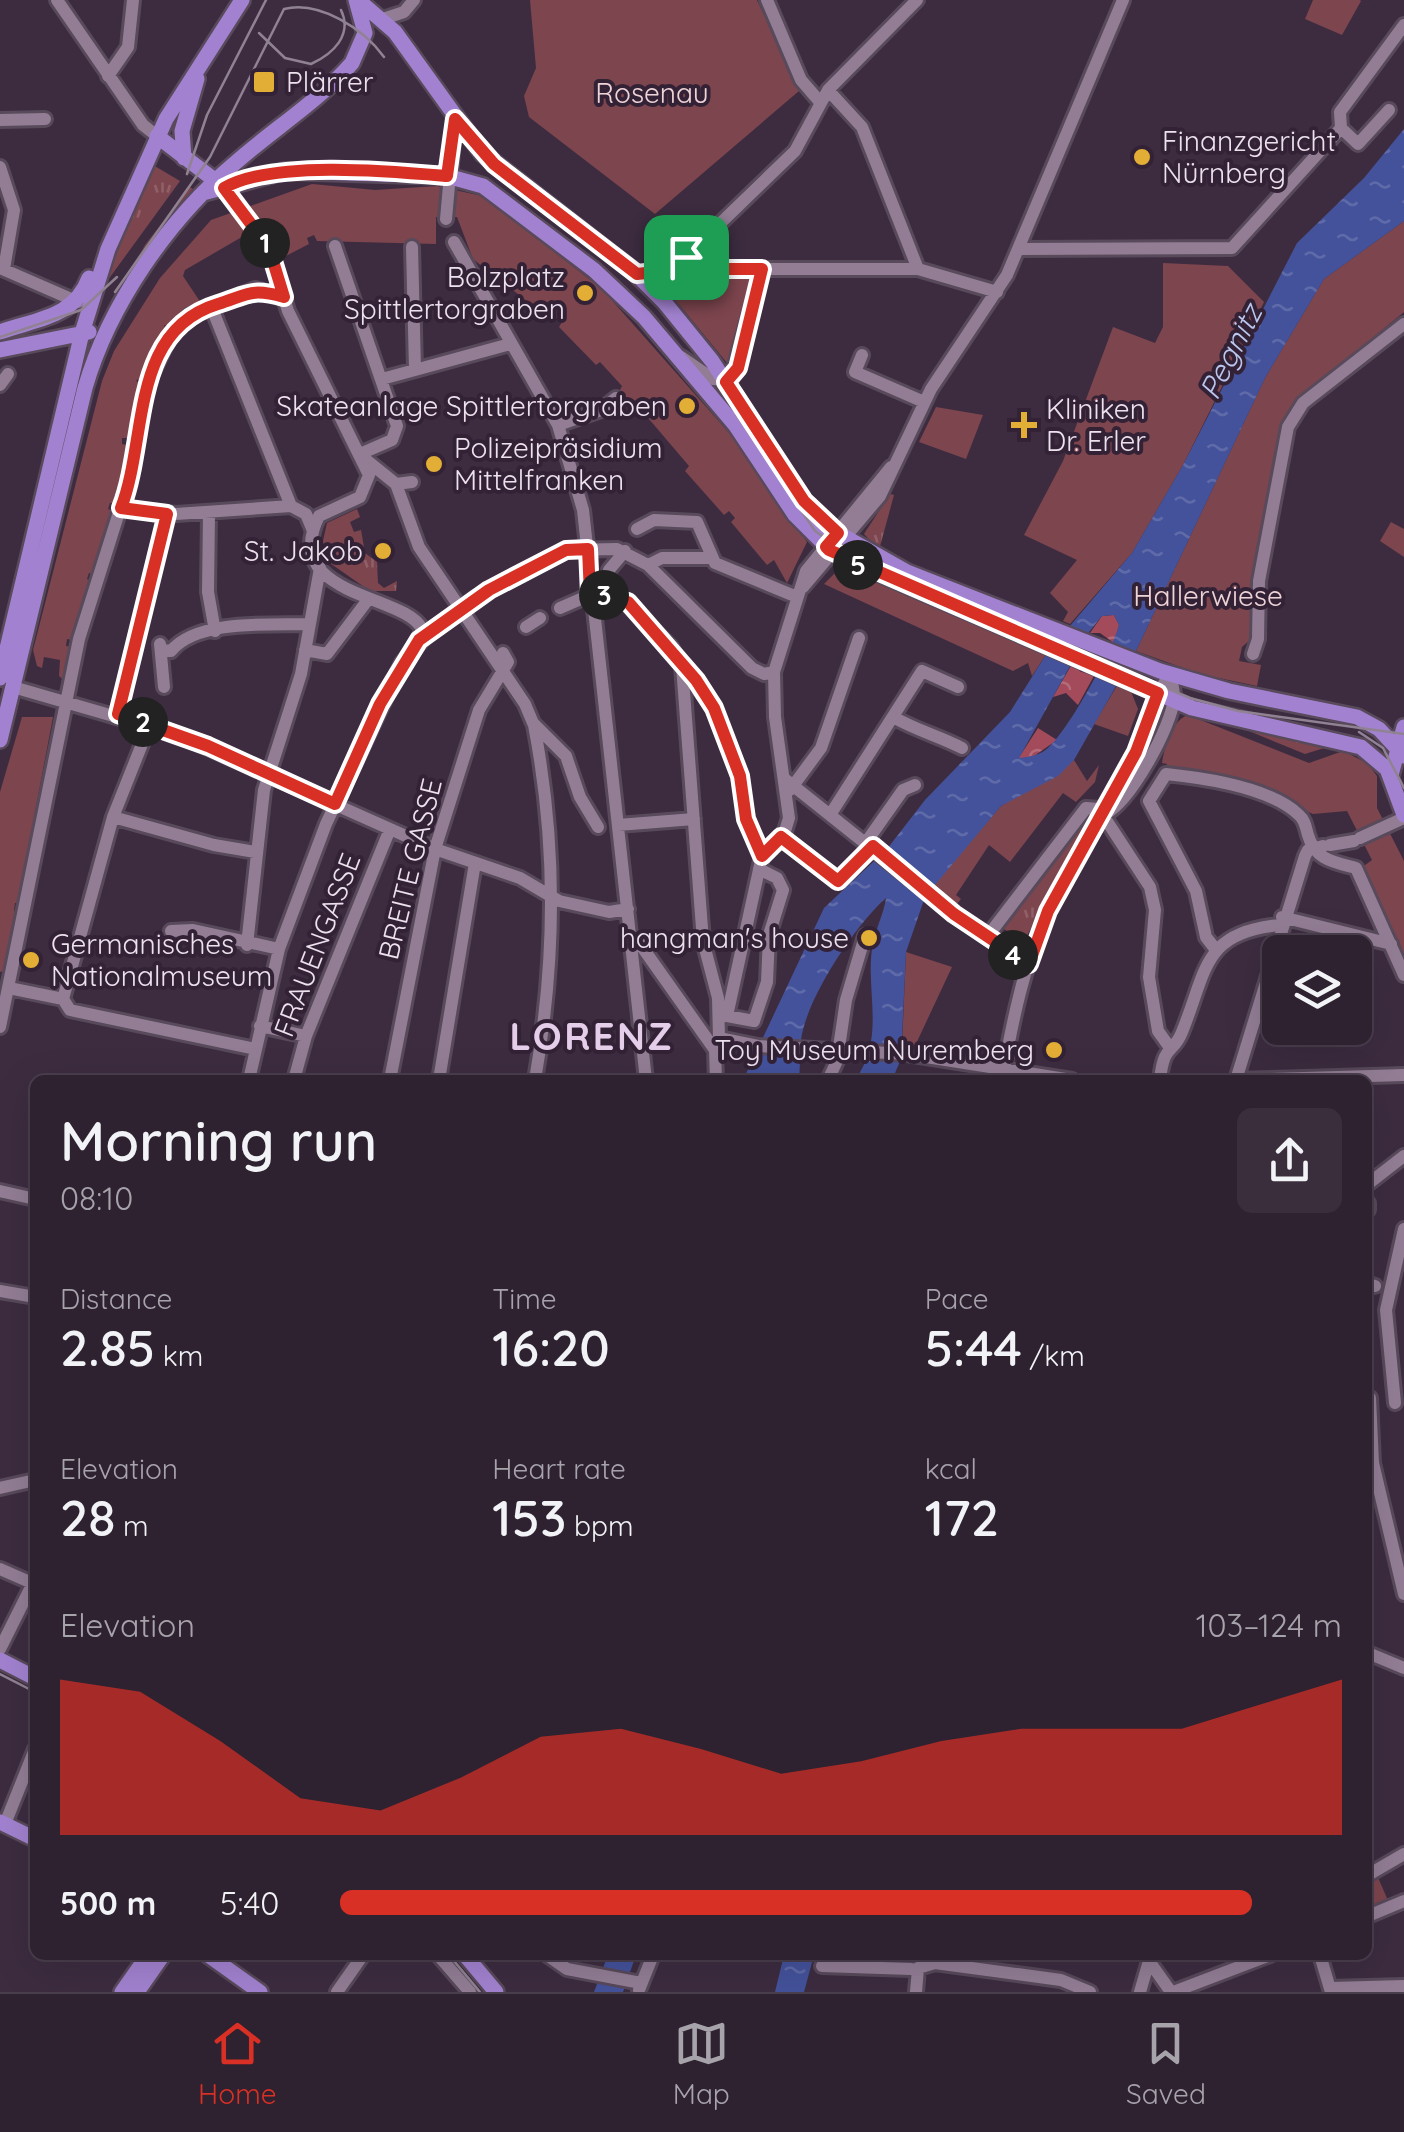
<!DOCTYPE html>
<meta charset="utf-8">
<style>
:root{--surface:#2e2130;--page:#3a2e3c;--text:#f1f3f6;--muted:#a7a3ab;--line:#493e4c;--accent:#d93025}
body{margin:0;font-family:Quicksand,sans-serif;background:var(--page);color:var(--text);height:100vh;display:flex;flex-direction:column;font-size:38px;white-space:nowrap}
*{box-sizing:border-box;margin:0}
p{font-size:32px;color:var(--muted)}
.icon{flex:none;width:55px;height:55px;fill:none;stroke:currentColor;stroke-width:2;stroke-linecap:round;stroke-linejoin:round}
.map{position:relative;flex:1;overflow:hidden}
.sheet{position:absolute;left:30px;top:1075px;width:1342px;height:885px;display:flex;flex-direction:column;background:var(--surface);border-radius:15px;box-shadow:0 10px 40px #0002,0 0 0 2px var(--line)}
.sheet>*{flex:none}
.tools{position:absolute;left:1262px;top:935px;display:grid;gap:20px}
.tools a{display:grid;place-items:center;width:110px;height:110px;border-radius:15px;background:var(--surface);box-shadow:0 10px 40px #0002,0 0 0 2px var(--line);font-size:50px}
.pin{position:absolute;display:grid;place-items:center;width:85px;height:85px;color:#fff;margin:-42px;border-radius:20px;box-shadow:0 5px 15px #0006}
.km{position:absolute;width:50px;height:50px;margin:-25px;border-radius:50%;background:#222;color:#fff;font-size:28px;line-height:50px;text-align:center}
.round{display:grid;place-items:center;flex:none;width:105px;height:105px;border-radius:15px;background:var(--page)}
.head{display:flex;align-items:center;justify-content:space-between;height:170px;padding:0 30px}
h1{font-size:55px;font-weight:600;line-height:75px}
.stats{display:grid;grid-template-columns:repeat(3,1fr);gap:15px;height:170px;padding:10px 30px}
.stats div{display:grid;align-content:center}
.stats b{font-size:50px;font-weight:600}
.stats small{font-size:28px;font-weight:400}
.stats p{font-size:28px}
.chart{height:280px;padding:20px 30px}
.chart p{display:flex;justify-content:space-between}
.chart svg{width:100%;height:180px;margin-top:10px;fill:var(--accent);opacity:.7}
ul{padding:0 30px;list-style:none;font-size:32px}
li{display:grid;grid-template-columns:160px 120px 1fr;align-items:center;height:75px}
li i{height:25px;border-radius:12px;background:var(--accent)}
.tabs{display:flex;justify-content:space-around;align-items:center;height:140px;border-top:2px solid var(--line);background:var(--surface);font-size:28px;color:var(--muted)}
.tabs a{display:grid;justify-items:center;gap:5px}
.tabs .on{color:var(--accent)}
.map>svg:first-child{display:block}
.grass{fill:url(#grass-tufts)}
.forest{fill:url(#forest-crowns)}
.green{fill:#7d454e}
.water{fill:url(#water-ripples);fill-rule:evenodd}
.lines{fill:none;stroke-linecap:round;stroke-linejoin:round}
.minor-casing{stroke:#58495b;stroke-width:18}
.major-casing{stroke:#58495b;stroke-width:20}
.minor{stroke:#927d95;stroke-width:12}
.major{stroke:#a282d0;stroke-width:15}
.tram{stroke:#908292;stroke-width:2.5}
.route-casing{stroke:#fff;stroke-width:20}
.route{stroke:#d93025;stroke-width:12}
.poi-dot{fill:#e3ae35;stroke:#332236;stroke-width:4}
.labels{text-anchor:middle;stroke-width:8;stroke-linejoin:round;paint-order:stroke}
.poi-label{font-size:28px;fill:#ede1ee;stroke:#332236;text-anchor:start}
.park-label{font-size:28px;fill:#efd4d7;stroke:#332236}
.street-label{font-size:28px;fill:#ede1ee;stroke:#332236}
.water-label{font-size:30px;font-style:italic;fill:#bcc7f0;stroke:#332236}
.district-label{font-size:38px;font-weight:bold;letter-spacing:2.5px;fill:#e5cee9;stroke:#332236}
</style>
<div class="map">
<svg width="1404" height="1992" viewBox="0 0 1404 1992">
<defs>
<pattern id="grass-tufts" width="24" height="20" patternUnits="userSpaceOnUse" patternTransform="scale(2.5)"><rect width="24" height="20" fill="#7d454e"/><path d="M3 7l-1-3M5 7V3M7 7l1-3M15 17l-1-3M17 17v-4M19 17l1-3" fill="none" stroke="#906068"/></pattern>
<pattern id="forest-crowns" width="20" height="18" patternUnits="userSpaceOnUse" patternTransform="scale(2.5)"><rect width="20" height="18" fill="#a34a5b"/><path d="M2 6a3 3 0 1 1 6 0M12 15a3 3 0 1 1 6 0" fill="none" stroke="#b46c7b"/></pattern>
<pattern id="water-ripples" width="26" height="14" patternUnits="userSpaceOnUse" patternTransform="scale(2.5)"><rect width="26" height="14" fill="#44529b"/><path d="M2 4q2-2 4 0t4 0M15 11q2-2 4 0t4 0" fill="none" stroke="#5f6ba9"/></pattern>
</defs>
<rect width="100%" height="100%" fill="#3d2c40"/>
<path class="grass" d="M148 162 180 181 97 295Z
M190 187 194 190 161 230 105 318H104L145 245Z
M890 494 894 495 879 550 864 534Z
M357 509 360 517 350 522 354 532 361 530 365 553 377 562 378 583 384 588 397 581 396 591H370L327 561 323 541 327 523Z
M1250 728 1337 744 1305 754 1249 731Z
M1089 813 1093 815 1024 941 999 926Z"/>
<path class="forest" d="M1114 615 1119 625 1114 643 1100 633H1090L1102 616Z
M1072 664 1081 672 1095 674 1078 705 1066 693 1053 697Z
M1038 728 1057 740 1034 756 1018 759Z"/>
<path class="green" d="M530 0H757L799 91 655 214 529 117 524 96 536 68Z
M1313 0H1360L1361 1 1342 35 1305 19Z
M312 184 375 190 437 186 482 196 602 289 746 452 807 542 787 583 774 560 767 565 731 522 735 518 729 511 724 515 685 471 689 466 643 412 638 414 619 392 622 386 600 362 596 365 559 327 562 322 557 318 553 322 509 287 511 282 506 278 503 283 473 259 457 217H436V244L317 241 314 235 307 238 309 244 284 257 266 223 185 270 183 276 201 303 171 327 164 325 167 333 143 379 136 380 140 385 128 438H122V444L127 445 115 503H110L108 509 113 511 94 575 89 573 87 579 92 582 73 640 67 639 66 646 72 647 66 682 59 676 60 660 44 657 42 668 37 666 33 650 102 381 114 351 160 278 211 220Z
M1404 221V312L1294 403 1284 422 1252 580 1251 639 1242 647 1239 661 1261 665 1257 686 1200 674 1136 651 1265 378 1324 279Z
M1163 263 1228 266 1264 302 1183 465 1132 553 1070 624 1063 621 1068 612 1050 593 1077 560 1024 535 1063 461 1113 327 1155 343 1163 327Z
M683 273 754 279 732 369 672 296 678 274Z
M936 407 983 415 966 459 919 442Z
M340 517 354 542 331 561 328 526Z
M1391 522 1404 529V557L1380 541Z
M840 568H848L1047 653 1032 676 1028 663 1013 671 824 584Z
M1118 684 1130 689 1138 709 1128 736 1094 724Z
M1188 715 1309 763 1343 751 1367 763 1377 776V808L1404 861V955L1361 868 1372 860 1347 811 1313 814 1246 785 1247 780 1232 776 1230 781 1166 769 1167 764 1162 763C1165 746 1171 721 1188 715Z
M22 717H53L29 844 35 846 22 904 15 903 14 911 20 912 7 970 0 972V792Z
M1074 760 1087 781 1099 765 1095 782 1076 802 1063 793 1010 862 989 845 956 895 961 899 957 904 932 886 1001 806Z
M906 952 952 967 914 1048 902 1046Z
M1377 1875 1389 1903 1368 1911V1880Z"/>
<path class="water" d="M1404 129V221L1324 279 1265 378 1136 651 1074 760 1058 776 1001 806 925 897 906 952 901 1059 892 1080H855C887 1036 864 989 873 943 876 928 884 913 886 898 855 925 806 999 801 1040 800 1053 800 1067 799 1080H743L824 908 887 849 925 800 1010 712 1047 653 1132 553 1183 465 1297 243 1364 178ZM1114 615 1119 625C1112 651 1068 731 1048 748 1040 755 1030 757 1019 758L1089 632 1102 616Z
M608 1955H636L623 1992H594Z
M784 1955H814L804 1992H775Z"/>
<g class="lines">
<g class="minor-casing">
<path id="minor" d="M57 0 143 125 157 136
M767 0 801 80 820 102
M383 19 404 12 414 0
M108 76 128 47 133 0
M828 90 862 127 918 269
M0 120 45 119
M1341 128 1340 112 1404 25
M0 167 14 210 4 269
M224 188 269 248 288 311 369 475 360 497 319 516C278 597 406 594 422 629L419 640
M446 219 455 119
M454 242 558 425 583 510 646 1080
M335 246 397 426 392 440 360 454
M412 247 415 369
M1019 249 1232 248 1341 128 1358 144 1389 110
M686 257 701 269H918L997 292
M0 268 78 302
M637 275 673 269
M665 303 673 269 795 151 828 90 917 0
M211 306 291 506
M862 355 855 372 924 402
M681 357 713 379 731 380 762 269
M382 379 510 344
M0 385 8 374
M558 425 601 410 616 398
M365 459 396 484 419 547 525 704 533 723 566 756 580 797 598 827
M396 484 412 482
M121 508 176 514 291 506 306 514 313 531
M209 513 208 592 215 631
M637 529 654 520 697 522 715 563 797 597
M648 565 662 558H710
M803 587 880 496 931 389 1007 275 1123 0
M610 595 609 570 625 551
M560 608 590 595 620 597 671 647 682 666 703 941 718 998 719 1038
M526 627 540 618
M160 644 164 687
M163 650 171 651C197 619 271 625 310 624
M305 650 327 654 367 601
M1253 654 1258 639 1259 581 1288 427 1303 403 1404 324
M682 666 714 708 739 776 747 819 762 856
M13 687 179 735 435 849 520 878 559 901 609 912 628 909
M118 714 167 514
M895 718C918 731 939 736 962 748
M534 725C557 845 556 959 535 1080
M786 780 954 914 1029 964
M790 790 821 748 859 638
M1105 814C1130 802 1172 726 1174 698 1174 691 1172 682 1170 675
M830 815 922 671 958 687
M113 817 214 845 255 852
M618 825 694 819
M781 837 838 881 873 846
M1360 838 1404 818
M867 841 903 790 915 785
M1330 845 1354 841
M1323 846 1308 850 1305 856 1236 1080 1404 1075
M759 869 777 878 783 890 769 935 767 982 754 1021 727 1016 762 856 785 831 789 818 775 717 774 672 806 571 891 467
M1282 917 1391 944
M171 931 193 930 279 949
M987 937 1086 808 1099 809 1150 887 1155 910 1149 977 1158 1031 1168 1045
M632 944H640L715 1050 716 1080
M247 945 264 790 301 674 320 568
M1216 950 1206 937 1196 891 1149 801 1166 774C1205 778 1270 787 1299 815 1305 820 1306 828 1308 835 1315 860 1334 862 1356 868L1404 975
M9 988 63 999 70 1010 255 1049
M63 999 113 817 150 724
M260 1026 306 1036
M0 1027 79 639 133 468 146 386 170 336 190 315 255 289 283 297
M719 1038 758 1046 907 1054 1072 1080
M249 1080 279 949 326 824 402 663 430 631 475 598 567 550 617 549 648 565 752 668 764 674 774 672
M294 1080 306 1036 390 829
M390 1080 435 849 479 710 508 662 503 653
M439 1080 475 863
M828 1080 837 1061 846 1000 865 936
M1002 1080C1012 1023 1024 963 1048 911 1071 862 1103 819 1127 772 1142 740 1149 702 1170 675
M1160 1080C1164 1042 1173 1055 1182 1032 1207 971 1202 932 1280 925
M1368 1184 1404 1156
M0 1191 35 1199
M1368 1203V1210
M1368 1284 1375 1286
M0 1291 35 1297
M1370 1398 1373 1463 1404 1594
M1395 1403 1386 1310 1404 1229
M0 1488 35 1480
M0 1569 32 1583
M0 1649 35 1579
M1368 1653 1404 1668
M5 1824 35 1749
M1368 1875 1404 1854
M1368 1916 1404 1901
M438 1955 470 1992
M547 1955 567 1969 641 1983
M1320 1955 1331 1992
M1149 1961 1171 1992
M822 1966 911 1969
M1330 1988 1404 1986
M639 1990 653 1955
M337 1992 363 1955
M916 1992 918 1968 935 1963 1061 1980 1090 1992
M1140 1992 1149 1961
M1173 1992 1270 1955"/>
</g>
<g class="major-casing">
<path id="major" d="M358 0 395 32 482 153 631 269 665 303 712 361 803 501 838 533 907 572 1160 671 1229 691 1357 717 1379 729 1404 756
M157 136 221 185
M184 158 182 131 197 79
M203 193 285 171 447 176 483 186 594 270 644 317 736 426 795 515 834 554 1192 708 1361 747 1387 769 1404 815
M0 332C36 319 74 318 89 278
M0 350 89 332
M0 678 82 333 108 249 166 119 242 0
M0 740 85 388C109 305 168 220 234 164 272 130 319 101 352 63L365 33 356 0
M1391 775 1404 727
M0 1660 35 1678
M0 1822 35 1839
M208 1955 260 1992
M465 1955 496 1992
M122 1992 148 1955
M137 1992 163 1955"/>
</g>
<use href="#minor" class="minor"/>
<use href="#major" class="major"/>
<path class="tram" d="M259 33 285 58 311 64C333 54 353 35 341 10
M187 174 207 115 266 0
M115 292 210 157 284 9C319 0 364 29 384 57
M0 337 81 310 117 277
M736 414 815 531 852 557 1190 698 1238 711 1404 734
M1359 732 1383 748 1404 788
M0 1674 35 1692
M449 1955 480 1992"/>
</g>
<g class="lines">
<g class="route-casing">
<path id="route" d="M455 119 494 164 637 274 673 270 686 257 702 269H762L738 368 726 382 804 501 838 533 826 547 829 550 1158 693 1136 752 1048 911 1029 964 954 914 873 846 838 881 781 837 762 856 746 819 740 776 714 708 696 680 628 602 590 594 588 549 566 550 489 590 419 640 380 704 335 804 208 746 118 714 167 514 121 508C148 439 129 331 218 304 249 294 251 288 284 297L269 248 224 188C273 160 390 171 447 176Z"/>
</g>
<use href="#route" class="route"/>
</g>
<g class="poi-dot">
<rect x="252" y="70" width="24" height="24" rx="5"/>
<circle cx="1142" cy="157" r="10"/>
<circle cx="585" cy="293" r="10"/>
<circle cx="687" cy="406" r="10"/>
<path d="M1019 410h10v10h10v10h-10v10h-10v-10h-10v-10h10z"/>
<circle cx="434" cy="464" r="10"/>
<circle cx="383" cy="551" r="10"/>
<circle cx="869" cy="938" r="10"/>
<circle cx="31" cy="960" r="10"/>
<circle cx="1054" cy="1050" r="10"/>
</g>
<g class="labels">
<g class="poi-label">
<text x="286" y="92">Plärrer</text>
<text x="1162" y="151">Finanzgericht<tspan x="1162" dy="32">Nürnberg</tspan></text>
<text x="565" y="287" text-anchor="end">Bolzplatz<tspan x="565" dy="32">Spittlertorgraben</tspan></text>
<text x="667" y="416" text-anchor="end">Skateanlage Spittlertorgraben</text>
<text x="1046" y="419">Kliniken<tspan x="1046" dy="32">Dr. Erler</tspan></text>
<text x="454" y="458">Polizeipräsidium<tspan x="454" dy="32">Mittelfranken</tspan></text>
<text x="363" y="561" text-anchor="end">St. Jakob</text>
<text x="849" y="948" text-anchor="end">hangman's house</text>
<text x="51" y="954">Germanisches<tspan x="51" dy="32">Nationalmuseum</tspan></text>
<text x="1034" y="1060" text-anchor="end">Toy Museum Nuremberg</text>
</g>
<g class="park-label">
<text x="652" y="103">Rosenau</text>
<text x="1208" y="606">Hallerwiese</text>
</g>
<g class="street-label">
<text transform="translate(410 869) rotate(-76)" y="10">BREITE GASSE</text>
<text transform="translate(317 945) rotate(-69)" y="10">FRAUENGASSE</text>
</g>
<g class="water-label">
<text transform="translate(1231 352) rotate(-63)" y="10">Pegnitz</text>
</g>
<g class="district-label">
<text x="592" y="1050">LORENZ</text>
</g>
</g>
</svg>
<div class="tools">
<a><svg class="icon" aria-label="layers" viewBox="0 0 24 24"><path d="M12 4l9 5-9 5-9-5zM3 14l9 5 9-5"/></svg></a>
</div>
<div class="pin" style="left:686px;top:257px;background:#1e9e55"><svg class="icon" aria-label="arrive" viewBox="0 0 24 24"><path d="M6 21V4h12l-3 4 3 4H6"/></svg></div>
<b class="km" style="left:265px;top:243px">1</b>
<b class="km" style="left:143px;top:722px">2</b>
<b class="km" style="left:604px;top:595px">3</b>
<b class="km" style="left:1013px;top:955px">4</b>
<b class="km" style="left:858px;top:565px">5</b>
<section class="sheet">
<div class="head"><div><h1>Morning run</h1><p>08:10</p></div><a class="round"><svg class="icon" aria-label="share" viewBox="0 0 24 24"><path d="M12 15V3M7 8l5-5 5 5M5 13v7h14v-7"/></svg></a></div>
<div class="stats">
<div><p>Distance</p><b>2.85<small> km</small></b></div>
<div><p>Time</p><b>16:20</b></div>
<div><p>Pace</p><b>5:44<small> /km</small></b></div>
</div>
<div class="stats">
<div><p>Elevation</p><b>28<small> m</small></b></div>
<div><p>Heart rate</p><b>153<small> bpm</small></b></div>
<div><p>kcal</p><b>172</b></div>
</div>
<div class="chart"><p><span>Elevation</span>103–124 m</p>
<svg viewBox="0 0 160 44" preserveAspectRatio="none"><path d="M0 44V6L10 9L20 21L30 35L40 38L50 30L60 20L70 18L80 23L90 29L100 26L110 21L120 18L130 18L140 18L150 12L160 6V44z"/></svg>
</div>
<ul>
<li><b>500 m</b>5:40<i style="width:91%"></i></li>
</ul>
</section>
</div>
<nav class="tabs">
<a class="on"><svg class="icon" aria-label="home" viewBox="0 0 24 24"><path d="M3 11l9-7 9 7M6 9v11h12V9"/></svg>Home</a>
<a><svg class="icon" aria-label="map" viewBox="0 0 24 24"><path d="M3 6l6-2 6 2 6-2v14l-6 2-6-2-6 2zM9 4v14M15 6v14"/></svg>Map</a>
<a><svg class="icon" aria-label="saved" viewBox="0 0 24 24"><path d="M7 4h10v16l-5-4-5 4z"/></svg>Saved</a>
</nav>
